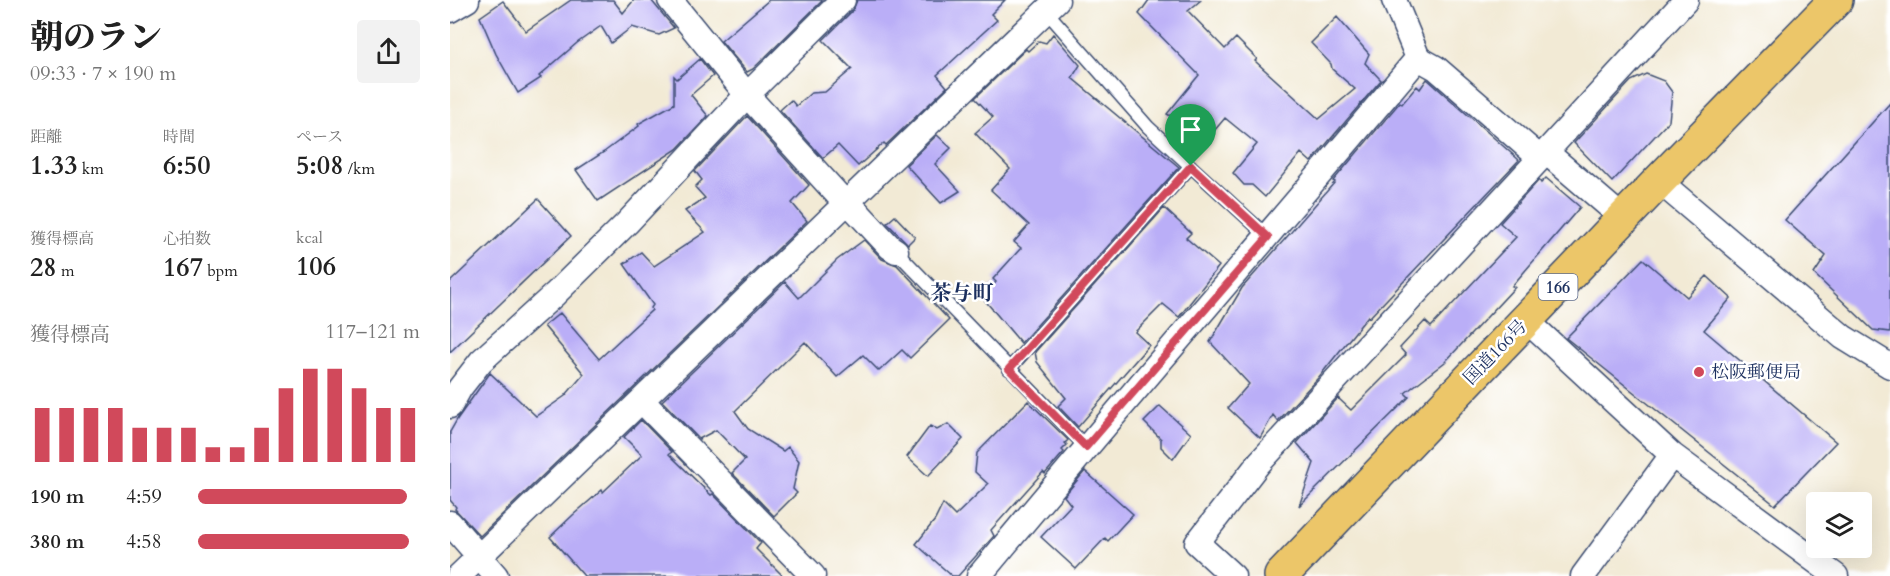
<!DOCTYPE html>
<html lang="ja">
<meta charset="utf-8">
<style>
:root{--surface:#fff;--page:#f2f2f2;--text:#222;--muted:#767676;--accent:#d1495b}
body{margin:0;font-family:Cardo,"Noto Serif JP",serif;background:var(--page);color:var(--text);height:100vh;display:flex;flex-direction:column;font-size:22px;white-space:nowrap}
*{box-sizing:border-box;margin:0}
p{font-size:20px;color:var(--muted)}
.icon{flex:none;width:33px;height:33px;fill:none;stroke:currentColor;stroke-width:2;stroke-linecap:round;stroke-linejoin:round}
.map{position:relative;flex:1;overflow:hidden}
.side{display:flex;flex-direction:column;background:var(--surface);width:450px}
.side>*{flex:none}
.tools{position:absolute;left:1356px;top:492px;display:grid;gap:12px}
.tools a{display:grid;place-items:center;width:66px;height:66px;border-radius:6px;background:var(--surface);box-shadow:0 6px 24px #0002;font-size:30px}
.pin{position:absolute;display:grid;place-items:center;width:51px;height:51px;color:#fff;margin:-62px -26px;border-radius:50% 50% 50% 0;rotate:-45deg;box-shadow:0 0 6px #0007}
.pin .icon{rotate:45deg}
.round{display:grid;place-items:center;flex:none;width:63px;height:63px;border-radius:6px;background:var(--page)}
.head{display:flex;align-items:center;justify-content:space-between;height:102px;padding:0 30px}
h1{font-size:33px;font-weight:800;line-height:45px}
.stats{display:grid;grid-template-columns:repeat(3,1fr);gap:9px;height:102px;padding:6px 30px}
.stats div{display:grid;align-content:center}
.stats b{font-size:26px;font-weight:800}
.stats small{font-size:16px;font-weight:400}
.stats p{font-size:16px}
.chart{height:168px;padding:12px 30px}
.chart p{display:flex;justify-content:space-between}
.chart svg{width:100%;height:108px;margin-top:6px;stroke:var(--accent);stroke-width:6}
ul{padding:0 30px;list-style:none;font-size:20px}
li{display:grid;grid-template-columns:96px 72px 1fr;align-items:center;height:45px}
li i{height:15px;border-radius:8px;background:var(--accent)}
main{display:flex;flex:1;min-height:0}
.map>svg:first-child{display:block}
.building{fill:#baaef7}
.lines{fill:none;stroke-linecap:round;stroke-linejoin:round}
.service-casing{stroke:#3b4b70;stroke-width:15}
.minor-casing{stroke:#3b4b70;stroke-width:27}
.trunk-casing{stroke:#3b4b70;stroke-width:36}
.service{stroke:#fff;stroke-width:12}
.minor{stroke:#fff;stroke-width:24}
.trunk{stroke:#ecc669;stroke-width:33}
.route-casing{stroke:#fff;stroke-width:12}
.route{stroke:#d1495b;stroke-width:8}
.poi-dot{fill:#d1495b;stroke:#fff;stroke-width:2}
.labels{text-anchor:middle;stroke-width:5;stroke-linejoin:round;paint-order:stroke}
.shield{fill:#fff;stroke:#5f6d8e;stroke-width:1.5}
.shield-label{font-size:16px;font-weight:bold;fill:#1b2f5e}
.street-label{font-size:18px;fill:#1b2f5e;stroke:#fff}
.poi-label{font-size:18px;fill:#1b2f5e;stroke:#fff;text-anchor:start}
.quarter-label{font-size:21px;font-weight:bold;fill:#1b2f5e;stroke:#fff}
</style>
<main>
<section class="side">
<div class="head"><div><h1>朝のラン</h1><p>09:33 · 7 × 190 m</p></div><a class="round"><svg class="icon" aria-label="share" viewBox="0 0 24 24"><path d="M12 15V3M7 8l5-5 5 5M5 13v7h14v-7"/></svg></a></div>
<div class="stats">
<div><p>距離</p><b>1.33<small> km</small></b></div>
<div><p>時間</p><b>6:50</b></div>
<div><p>ペース</p><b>5:08<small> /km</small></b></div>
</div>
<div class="stats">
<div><p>獲得標高</p><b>28<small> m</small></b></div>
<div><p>心拍数</p><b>167<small> bpm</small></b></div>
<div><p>kcal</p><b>106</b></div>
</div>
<div class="chart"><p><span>獲得標高</span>117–121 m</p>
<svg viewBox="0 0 160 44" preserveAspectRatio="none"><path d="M5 44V22M15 44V22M25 44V22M35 44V22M45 44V30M55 44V30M65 44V30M75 44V38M85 44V38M95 44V30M105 44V14M115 44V6M125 44V6M135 44V14M145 44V22M155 44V22"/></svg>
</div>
<ul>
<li><b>190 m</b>4:59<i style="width:94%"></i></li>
<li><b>380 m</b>4:58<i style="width:95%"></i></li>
</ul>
</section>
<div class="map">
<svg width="1440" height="576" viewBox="0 0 1440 576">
<rect width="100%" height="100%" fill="#fff"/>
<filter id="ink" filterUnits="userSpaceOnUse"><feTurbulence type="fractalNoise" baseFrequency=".0167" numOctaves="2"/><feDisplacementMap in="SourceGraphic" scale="12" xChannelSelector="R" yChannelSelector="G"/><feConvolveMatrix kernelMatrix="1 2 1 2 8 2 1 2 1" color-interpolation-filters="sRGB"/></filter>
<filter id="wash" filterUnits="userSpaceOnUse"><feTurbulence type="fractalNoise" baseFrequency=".008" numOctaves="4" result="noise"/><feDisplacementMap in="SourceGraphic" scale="24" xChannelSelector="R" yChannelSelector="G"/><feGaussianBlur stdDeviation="1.35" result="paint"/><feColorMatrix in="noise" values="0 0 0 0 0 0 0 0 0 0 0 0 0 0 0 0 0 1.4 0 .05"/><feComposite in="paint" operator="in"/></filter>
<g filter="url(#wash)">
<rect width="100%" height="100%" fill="#f2ead5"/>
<g id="blocks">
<path class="building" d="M121 0H163L173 13 184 0H201L224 28 209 35 182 27 161 43 151 26 127 43 89 76 91 78 68 93 46 54 30 17 53 1 76 31Z
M319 0H373L303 69 297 72 271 41Z
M407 0H555L541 14 547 20 487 75 497 87 436 145 434 143 408 166 388 145 373 158 330 110 341 100 346 106 361 93 375 92 402 69 373 40 403 10Z
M699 0H751L738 11 775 49 786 38 807 59 805 61 869 119 905 89 882 69 881 64 861 43 887 17 919 54 915 63 931 80 861 162 851 153 815 197 802 185H794L783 173 807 144 775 118 758 138 717 114 749 75 689 14Z
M603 34 630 65 622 78 729 167 571 343 532 297 546 282 543 279 571 248 564 242 579 225 541 190 560 169 525 133 543 117 525 98 576 49 578 51 589 41 596 43Z
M250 59 263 76 241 95 258 116 227 149 148 201 126 170 154 152 189 126 188 124 224 104V76L227 79Z
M1196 74 1214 81 1222 92 1219 121 1162 182 1124 143 1181 81Z
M977 79 1069 160 919 318 918 316 868 378 828 421 823 415 810 438 778 408 799 384 760 342 792 288 885 182 883 181 950 102 952 104 967 86 970 89Z
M1440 103V332L1423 330 1364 274 1376 256 1335 220Z
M297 116 359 185 342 203 357 221 30 536 5 509 6 507 0 500V432L8 418 40 373 86 416 115 396 134 374 94 326 110 313 149 359 202 310 201 308 203 305 174 264 191 252 204 266 255 232 235 211 255 198 245 187 252 180 245 171Z
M487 135 501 148 485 164 510 191 491 203 456 165Z
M1096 178 1130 207 1062 286 1065 287 995 362 955 393 959 397 849 506 864 463 847 443 888 398 901 410 956 355 950 348 975 321 981 327 1066 237 1050 223 1089 180 1091 183Z
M88 199 121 236 0 352V282Z
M714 208 741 233 736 238 769 266 729 317 713 304 685 332 699 345 628 427 608 406 616 398 587 362 585 352Z
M445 216 465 237 458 244 437 223Z
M414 240 432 259 447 265 499 320 460 358 452 350 429 371 413 355 387 377 355 342 285 411 298 429 333 451 338 447 349 461 343 489 347 493 324 516 282 473 295 460 266 430 249 439 212 401 335 282 349 298 387 260Z
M1193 259 1237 297 1257 276 1281 298 1254 330 1386 442 1325 505 1116 338Z
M578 401 618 440 615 443 617 445 612 450 614 452 595 474 593 472 541 530 544 536 508 576H502L466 544 485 520 493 504 505 516 538 484 525 472 527 453Z
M710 406 741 434 723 459 711 447V439L694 422Z
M191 420 222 452 219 454 261 495 263 494 304 536 311 543 306 549 333 576H134L100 537 123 515 152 490 153 492 192 455 174 437Z
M498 424 513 439 478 476 457 457 480 426 487 430Z
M635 471 683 514 658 541 655 538 626 569 591 537 621 505 614 496Z"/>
</g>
</g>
<g filter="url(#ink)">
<use href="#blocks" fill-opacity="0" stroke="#3b4b70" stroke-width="1.5"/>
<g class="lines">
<g class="service-casing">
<path id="service" d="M596 11 698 127 818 237
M446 251 636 447
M559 369 741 166"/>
</g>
<g class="minor-casing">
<path id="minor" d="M220 0 297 95 396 204
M944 0 968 58 986 68 1090 158
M0 10 17 0
M1096 152 1174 219
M1209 181 1393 337 1440 366
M398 202 440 247 446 251
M1076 320 1222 455 1386 576
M192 401 363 576
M0 406 10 388 31 361 105 294 177 223 297 95 393 0
M0 523 46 576
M9 576 607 0
M529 576C673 402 822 232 968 58
M783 576 747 543 809 463 1236 0
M1133 576 1222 455"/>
</g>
<g class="trunk-casing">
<path id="trunk" d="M831 576 1209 181 1386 0"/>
</g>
<use href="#service" class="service"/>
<use href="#minor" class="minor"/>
<use href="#trunk" class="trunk"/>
</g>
</g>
<g class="lines" filter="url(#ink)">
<g class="route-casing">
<path id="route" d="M741 166 818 237 636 447 559 369Z"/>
</g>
<use href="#route" class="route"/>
</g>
<circle class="poi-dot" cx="1249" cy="372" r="6"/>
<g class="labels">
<rect class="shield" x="1088.5" y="274" width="39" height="26" rx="4.5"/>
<g class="shield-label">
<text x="1108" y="293">166</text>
</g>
<g class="street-label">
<text transform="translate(1045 352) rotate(-46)" y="6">国道166号</text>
</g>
<g class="poi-label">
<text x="1261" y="378">松阪郵便局</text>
</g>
<g class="quarter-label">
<text x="512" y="300">茶与町</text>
</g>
</g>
</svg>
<div class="tools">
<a><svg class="icon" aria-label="layers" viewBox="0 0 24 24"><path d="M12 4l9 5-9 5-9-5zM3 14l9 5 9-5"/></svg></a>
</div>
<div class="pin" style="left:741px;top:166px;background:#1e9e55"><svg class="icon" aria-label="arrive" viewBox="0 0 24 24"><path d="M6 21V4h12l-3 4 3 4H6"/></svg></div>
</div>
</main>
